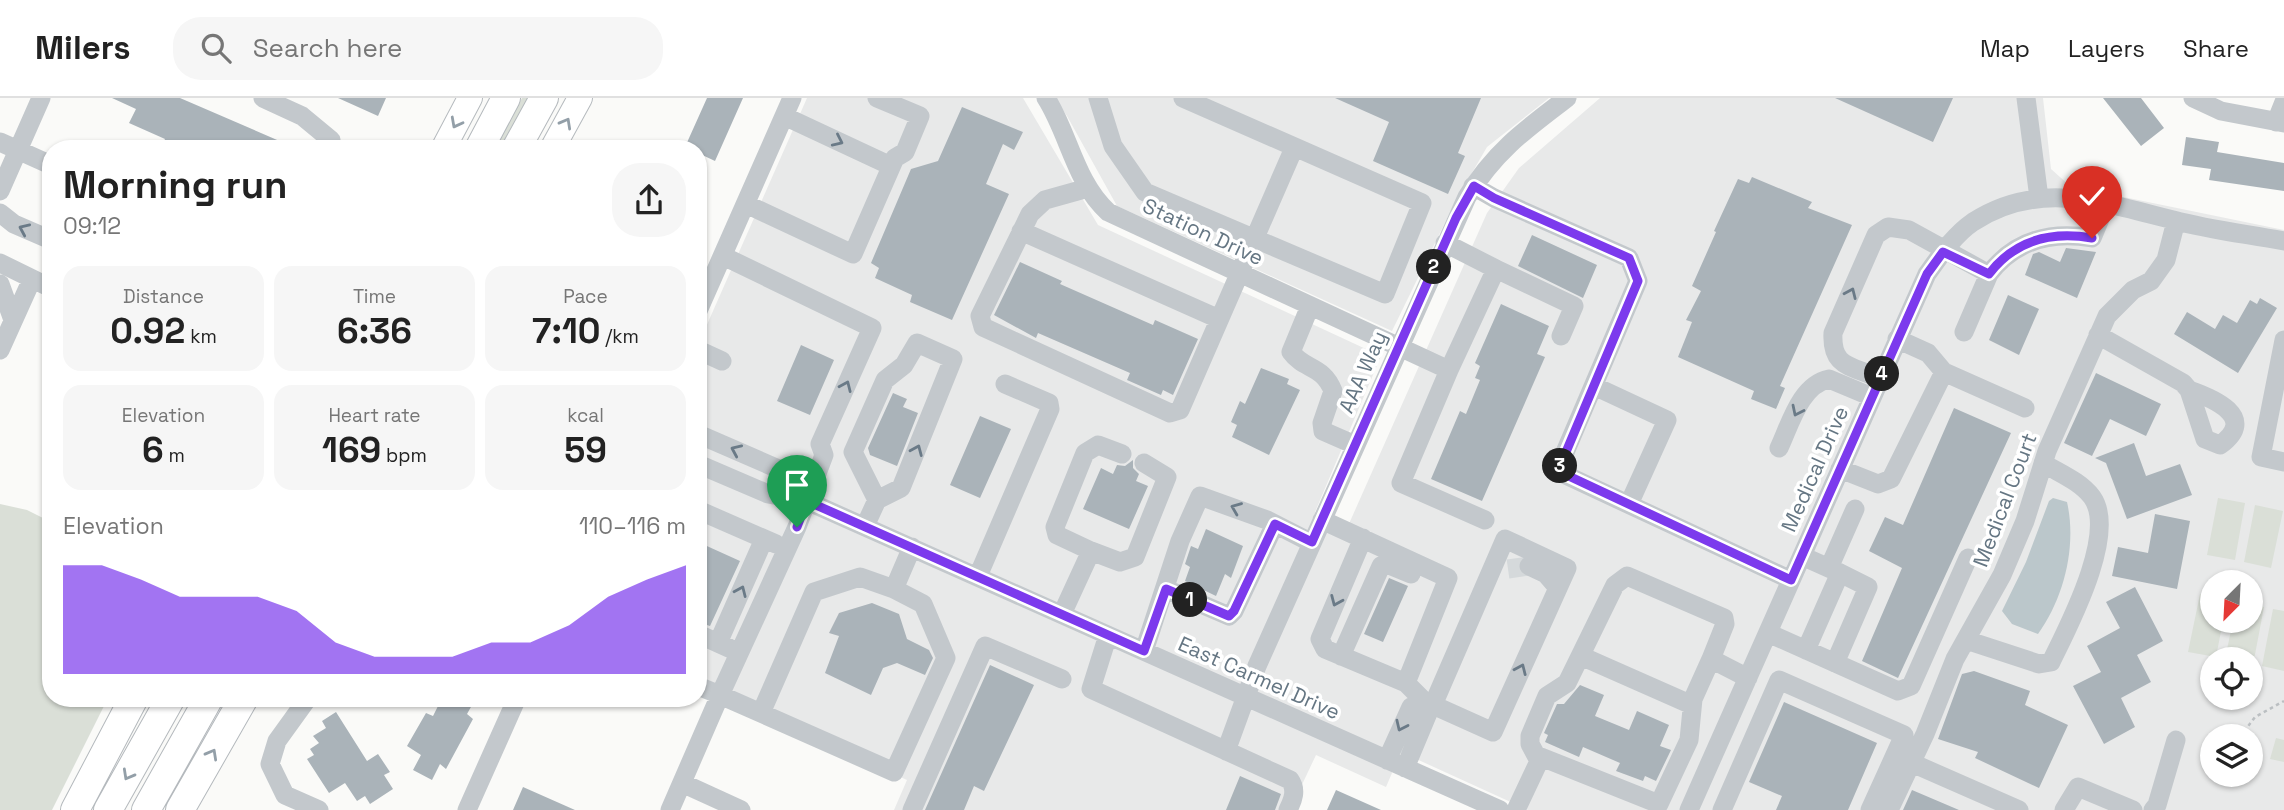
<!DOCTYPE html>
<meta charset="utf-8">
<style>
:root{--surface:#fff;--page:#f6f6f6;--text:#222;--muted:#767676;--line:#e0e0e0;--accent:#7c3aed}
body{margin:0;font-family:"Space Grotesk",sans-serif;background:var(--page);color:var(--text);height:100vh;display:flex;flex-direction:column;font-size:26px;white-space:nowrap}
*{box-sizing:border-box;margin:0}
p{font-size:23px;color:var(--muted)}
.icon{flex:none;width:38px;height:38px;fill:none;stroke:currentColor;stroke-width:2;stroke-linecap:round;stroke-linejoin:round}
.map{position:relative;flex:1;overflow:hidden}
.panel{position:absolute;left:42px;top:42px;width:665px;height:567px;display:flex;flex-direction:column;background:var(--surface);border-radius:28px;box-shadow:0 2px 5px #0004}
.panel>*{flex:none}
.needle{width:46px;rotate:204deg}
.buttons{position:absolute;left:2200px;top:472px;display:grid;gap:14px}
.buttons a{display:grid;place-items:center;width:63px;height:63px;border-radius:50%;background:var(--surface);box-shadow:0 2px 5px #0004;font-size:35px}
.pin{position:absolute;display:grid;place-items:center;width:60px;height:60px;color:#fff;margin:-72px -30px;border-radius:50% 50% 50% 0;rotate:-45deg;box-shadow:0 0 7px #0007}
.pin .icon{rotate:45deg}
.km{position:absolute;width:35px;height:35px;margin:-18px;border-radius:50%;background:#222;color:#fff;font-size:19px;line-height:35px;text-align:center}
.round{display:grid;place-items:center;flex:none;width:74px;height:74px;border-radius:28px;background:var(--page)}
.summary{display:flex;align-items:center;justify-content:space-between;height:119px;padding:0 21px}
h1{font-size:38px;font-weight:800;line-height:52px}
.stats{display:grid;grid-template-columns:repeat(3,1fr);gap:10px;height:119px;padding:7px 21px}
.stats div{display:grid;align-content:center;border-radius:18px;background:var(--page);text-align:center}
.stats b{font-size:35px;font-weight:800}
.stats small{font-size:19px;font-weight:400}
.stats p{font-size:19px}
.chart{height:196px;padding:14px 21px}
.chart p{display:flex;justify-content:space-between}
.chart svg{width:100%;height:126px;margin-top:7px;fill:var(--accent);opacity:.7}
header{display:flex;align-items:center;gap:42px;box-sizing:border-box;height:98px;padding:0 35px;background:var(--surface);border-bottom:2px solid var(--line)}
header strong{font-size:33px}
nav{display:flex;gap:38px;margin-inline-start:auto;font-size:24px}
.search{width:490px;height:63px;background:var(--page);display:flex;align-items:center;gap:18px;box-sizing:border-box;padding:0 24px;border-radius:28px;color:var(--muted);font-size:26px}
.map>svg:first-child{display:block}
.built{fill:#e8e9e9;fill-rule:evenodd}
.green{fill:#dadfd7}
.water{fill:#bbc7cb}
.building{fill:#aab3b9}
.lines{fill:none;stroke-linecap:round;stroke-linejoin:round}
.minor-tunnel{stroke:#d5d9db;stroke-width:19;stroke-dasharray:19 10;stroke-linecap:butt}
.major-casing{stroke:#b5babe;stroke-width:26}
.highway-casing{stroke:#b4b9bd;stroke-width:30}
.path{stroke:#bbbfc2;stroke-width:2.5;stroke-dasharray:3.5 3.5;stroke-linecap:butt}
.minor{stroke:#c3c8cc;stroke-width:19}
.major{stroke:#fff;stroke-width:24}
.highway{stroke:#fff;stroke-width:28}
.oneway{stroke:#939fa8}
.oneway2{stroke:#6a7a87}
.route-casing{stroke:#fff;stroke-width:14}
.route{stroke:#7c3aed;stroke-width:9}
.labels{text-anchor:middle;stroke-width:7;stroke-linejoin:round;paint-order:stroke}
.street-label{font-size:21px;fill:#657683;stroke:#fff}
</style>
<header>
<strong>Milers</strong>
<div class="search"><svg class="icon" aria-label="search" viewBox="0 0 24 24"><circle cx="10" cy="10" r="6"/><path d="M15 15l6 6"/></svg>Search here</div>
<nav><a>Map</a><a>Layers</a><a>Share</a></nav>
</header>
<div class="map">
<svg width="2284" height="712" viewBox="0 0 2284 712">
<rect width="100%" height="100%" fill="#fafaf8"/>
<path class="built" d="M807 0H1023L1098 127 1381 258 1315 414 1348 428 1487 115 1519 70 1600 0H2043L2051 71 2070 88 2284 132V712H1528L1401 654 1386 689 1316 657 1290 712H894L907 682 698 588V247ZM2212 485H2250V523H2212ZM2212 562H2250V600H2212ZM2212 639H2250V677H2212Z
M1054 0H1549L1487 49 1455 104 1392 233 1117 108 1067 18Z"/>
<path class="green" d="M522 0H534L506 51H494Z
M2218 400 2245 405 2235 462 2207 457Z
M0 406 27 412 51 424V600H108L52 712H0Z
M2255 407 2283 413 2271 470 2244 464Z
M2200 496 2212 499V523H2223L2216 559 2188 554Z
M2251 506 2264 509 2253 567 2250 562 2225 561 2233 523H2250Z
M2273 511 2284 513V573L2262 568Z
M2276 640 2284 642V664L2270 661Z"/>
<path class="water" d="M2053 400 2067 404C2077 448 2064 500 2038 536L2012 526 2002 513 2026 464 2049 403Z"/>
<path class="building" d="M112 0H180L298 51H160L165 41 129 25 136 11Z
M338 0H386L378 18Z
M707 0H743L715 63 698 55V51L685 49Z
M1335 0H1481L1458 55 1465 58 1448 96 1373 63 1389 24Z
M1835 0H1953L1933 44Z
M2103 0H2141L2164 30 2141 48Z
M962 9 1023 34 1014 52 1003 46 986 86 1009 96 952 222 910 204 912 197 875 180 879 170 871 165 911 71 938 63Z
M2186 39 2219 44 2217 54 2284 65V93L2209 82 2211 71 2182 67Z
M1752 79 1812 104 1808 110 1852 127 1780 288 1785 290 1776 311 1751 301 1754 293 1678 259 1692 224 1686 222 1701 193 1692 188 1716 134 1714 133 1738 81 1749 85Z
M1532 137 1597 167 1583 200 1518 168Z
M2066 150 2096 154 2077 200 2025 177 2033 156 2039 154 2060 164Z
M1020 164 1062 183 1060 186 1153 227 1155 222 1198 241 1173 297 1163 292 1161 297 1127 282 1130 275 1038 235 1036 240 994 217Z
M2008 197 2039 211 2019 257 1989 242Z
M2260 200 2277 210 2238 275 2174 236 2187 214 2215 231 2223 217 2237 225 2250 202 2257 206Z
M1501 206 1549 228 1537 256 1545 259 1482 403 1431 381 1460 313 1466 316 1480 282 1475 280 1480 268 1475 265Z
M801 247 834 262 810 317 777 303Z
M1261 270 1289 281 1287 286 1300 292 1269 357 1232 339 1237 327 1231 324 1240 303 1245 306Z
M2096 275 2161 306 2146 338 2110 321 2092 358 2064 345Z
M893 295 907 301 903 309 918 315 897 368 870 357 868 350Z
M1954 310 2011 335 1898 580 1862 563 1902 470 1869 453 1885 419 1903 427Z
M980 318 1011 331 980 400 950 387Z
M2134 345 2146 378 2180 366 2192 397 2127 421 2106 365 2095 360Z
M1133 362V370L1139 376 1136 383 1148 388 1129 431 1083 411 1101 370 1113 376 1117 367 1125 368Z
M2155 416 2190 423 2177 491 2112 478 2118 449 2148 455Z
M1206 431 1243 448 1231 480 1225 476 1216 498 1185 483 1190 469 1185 466 1191 448 1198 451Z
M698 444 740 463 710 528 698 524Z
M1389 480 1408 488 1383 544 1364 536Z
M2135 489 2163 543 2137 557 2151 584 2121 600 2135 629 2104 646 2073 588 2101 574 2087 548 2120 530 2106 504Z
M872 505 899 516 907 541 929 552 933 560 925 577 897 565 883 570 871 597 825 575 839 538 829 535 839 515Z
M990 567 1034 587 984 693 974 688 964 712H925Z
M1974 573 2030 593 2025 607 2068 627 2039 690 1975 660 1978 654 1938 641 1962 576Z
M1580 587 1604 597 1595 618 1629 632 1637 613 1669 627 1660 648 1671 652 1656 683 1645 678 1643 683 1616 673 1620 665 1583 649 1579 659 1545 644 1548 637 1544 635 1557 606H1564Z
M452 600H476L467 616 473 621 446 671 440 666 432 682 413 672 421 657 407 648 426 615 433 618 440 604 447 607Z
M1784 604 1877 645 1848 712H1776L1782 698 1749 684Z
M336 614 367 663 378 656 390 674 384 677 393 691 370 706 365 698 357 703 345 685 329 695 307 661 314 657 310 651 319 645 313 638 326 630 322 623Z
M1240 678 1281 696 1275 712H1226Z
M523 689 575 712H513Z
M1336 692 1381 712H1327Z
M1912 692 1959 712H1903Z"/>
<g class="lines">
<path class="minor-tunnel" d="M1508 471 1529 468"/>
<g class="major-casing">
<path id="major" d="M443 51 470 0
M552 51 580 0"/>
</g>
<g class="highway-casing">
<path id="highway" d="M479 51 506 0
M516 51 544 0
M75 712 134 600
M108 712 171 600
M146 712 209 600
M180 712 244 600"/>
</g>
<path class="path" d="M2240 639 2255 619 2284 603"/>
<path class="minor" d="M263 0 302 18 331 42
M1046 0C1069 36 1075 84 1108 114L1449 272 1496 171 1445 145
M1098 0 1113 48 1145 94 1385 196 1422 105 1183 0
M2026 0 2039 100
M2193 0 2221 13 2284 25
M784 18 891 68
M2276 24 2284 4
M0 44 51 67
M1473 88 1494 100 1629 160 1638 183 1557 373 1791 482
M1088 90 1045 102 1030 116 980 218 983 229 1170 315 1180 312 1294 50
M0 93 41 0
M746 106 853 156 895 60 905 54 920 18 877 0
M0 115 14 126 51 142
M1021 133 1219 221
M0 165 51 190
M1496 171 1574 208 1561 238
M0 186 13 222
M1310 208 1291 254C1304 272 1323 267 1333 293L1322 325 1323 333 1355 347
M698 213 792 0
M1964 234 1989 176
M2098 237 2183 285 2189 292 2205 341 2220 347C2259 319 2212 300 2189 292
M1897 241 1928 255 1944 274 2025 310
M2284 242 2261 359 2284 364
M0 252 32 181
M698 252 722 263
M1449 272 1401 385 1485 422
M1880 281C1853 267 1831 271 1833 235L1876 137 1888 129 1909 132 1989 176C2015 142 2051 133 2092 140L2107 104
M1594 288 1667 322 1629 406
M698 336 783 373 807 403
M1779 350C1790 327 1800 287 1829 281L1872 299
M698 366 768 396 807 403 1500 712
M1840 371 1878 386 1891 381 1944 274
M698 412 776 446
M1322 422 1448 480 1406 585 1424 603 1493 634 1567 470 1505 441 1433 607
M865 428 877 402 901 390 953 261 917 245 904 267 885 282 853 354 877 402
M1363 440 1320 541 1325 551 1406 585
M1091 453 1057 437 1055 429 1085 355 1098 347 1122 356
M1802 458 1840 475 1806 552
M1529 468 1546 476 1558 490
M1829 470 1855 411
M978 478 1050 311 1049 305 1005 286
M1166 491 1229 518 1234 513 1275 426
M1062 516 1091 453 1120 464 1135 459 1167 379 1144 365
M1768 535 1898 593 1911 588 1968 460
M698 536 729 550
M1108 537 1091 591 1290 682C1297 692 1293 702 1288 712
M1966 542 2039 566 2051 564C2068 529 2118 435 2092 399 2080 383 2059 375 2043 365
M718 545 764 441
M1144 553 1180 443 1200 398 1267 422 1312 445
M1341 558 1381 468 1389 467 1411 476
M1581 558 1692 607
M1835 565 1868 489 1840 475
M698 588 720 597 797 429 824 357 820 346 872 230 723 158
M308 600 277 643 270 666 285 697 319 712
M761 615 814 494 860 479 894 491
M1226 653 1257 568 1467 99C1494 54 1526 31 1567 0
M1538 661 1530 646V638L1547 598 1567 585 1615 487 1627 478 1724 520 1725 526 1711 561 1748 580
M1387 662 1411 609 1424 603
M1912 665 2019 712
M1405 670 1428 615 1424 603
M682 685 741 712
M467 712 517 600
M670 712 720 597 894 674 946 560 923 506 894 491 912 449
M912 712 985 548 1062 581
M1516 712 1541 659 1659 706 1689 642 1693 601 1711 561
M1689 712 1927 176C1940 158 1954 137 1973 124 2039 81 2104 105 2173 122 2210 132 2247 136 2284 143
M1722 712 1779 582 1904 637 1870 712
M1889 712 1925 636 1955 561 2002 477 2025 423 2047 353 2107 218 2133 192 2151 183 2166 162 2176 123
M2064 712 2078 689 2133 712
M2153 712 2157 707 2176 642"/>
<use href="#major" class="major"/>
<use href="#highway" class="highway"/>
</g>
<defs><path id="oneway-chevron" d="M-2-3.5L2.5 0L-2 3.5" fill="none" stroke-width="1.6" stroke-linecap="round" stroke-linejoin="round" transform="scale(1.75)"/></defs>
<g class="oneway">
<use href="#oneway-chevron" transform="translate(456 25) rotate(118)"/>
<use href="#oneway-chevron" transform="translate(566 25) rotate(-61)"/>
<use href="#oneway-chevron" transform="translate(212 656) rotate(-61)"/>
<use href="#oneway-chevron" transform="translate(128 677) rotate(119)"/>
</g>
<g class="oneway2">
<use href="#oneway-chevron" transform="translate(838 43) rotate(25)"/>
<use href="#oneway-chevron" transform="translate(24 131) rotate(-156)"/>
<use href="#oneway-chevron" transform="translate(1851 195) rotate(-66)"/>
<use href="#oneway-chevron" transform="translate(846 288) rotate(-66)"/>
<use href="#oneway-chevron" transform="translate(1797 313) rotate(116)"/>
<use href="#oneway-chevron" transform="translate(736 352) rotate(-156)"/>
<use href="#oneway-chevron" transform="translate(917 352) rotate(-67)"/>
<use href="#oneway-chevron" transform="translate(1236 410) rotate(-158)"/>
<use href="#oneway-chevron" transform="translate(741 493) rotate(-66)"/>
<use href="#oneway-chevron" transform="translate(1336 503) rotate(113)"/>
<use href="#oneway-chevron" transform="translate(1521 571) rotate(-66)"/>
<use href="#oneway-chevron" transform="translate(1401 628) rotate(115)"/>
</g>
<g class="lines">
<g class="route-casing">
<path id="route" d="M797 429 807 403 1144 553 1166 491 1229 518 1234 513 1275 426 1312 444 1456 120 1474 88 1494 100 1629 160 1638 183 1558 373 1791 482 1927 176 1943 154 1989 176C2015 142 2051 133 2092 140"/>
</g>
<use href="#route" class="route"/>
</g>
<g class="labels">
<g class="street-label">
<text transform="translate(1203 134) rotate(25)" y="7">Station Drive</text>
<text transform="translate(1363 274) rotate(-66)" y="7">AAA Way</text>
<text transform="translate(1815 371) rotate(-66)" y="7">Medical Drive</text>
<text transform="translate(2005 402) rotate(-69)" y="7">Medical Court</text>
<text transform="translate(1259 580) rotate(24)" y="7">East Carmel Drive</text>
</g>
</g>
</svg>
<div class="buttons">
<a><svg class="needle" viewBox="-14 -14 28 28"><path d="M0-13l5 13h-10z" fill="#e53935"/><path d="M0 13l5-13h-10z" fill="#767676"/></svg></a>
<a><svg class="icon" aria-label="locate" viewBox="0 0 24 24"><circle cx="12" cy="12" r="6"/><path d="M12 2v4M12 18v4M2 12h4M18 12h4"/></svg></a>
<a><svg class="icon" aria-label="layers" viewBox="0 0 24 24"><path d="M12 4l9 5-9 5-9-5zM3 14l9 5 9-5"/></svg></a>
</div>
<div class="pin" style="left:797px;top:429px;background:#1e9e55"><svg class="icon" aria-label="arrive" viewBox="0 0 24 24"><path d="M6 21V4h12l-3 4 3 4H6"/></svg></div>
<div class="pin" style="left:2092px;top:140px;background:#d93025"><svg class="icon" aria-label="check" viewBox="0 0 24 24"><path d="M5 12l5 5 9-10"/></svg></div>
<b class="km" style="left:1190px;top:502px">1</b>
<b class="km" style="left:1434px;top:169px">2</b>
<b class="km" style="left:1560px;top:368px">3</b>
<b class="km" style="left:1882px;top:276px">4</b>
<section class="panel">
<div class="summary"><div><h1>Morning run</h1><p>09:12</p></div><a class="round"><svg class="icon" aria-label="share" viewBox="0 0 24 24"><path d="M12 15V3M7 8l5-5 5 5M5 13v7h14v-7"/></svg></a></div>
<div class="stats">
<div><p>Distance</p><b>0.92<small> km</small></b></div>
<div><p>Time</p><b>6:36</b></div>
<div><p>Pace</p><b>7:10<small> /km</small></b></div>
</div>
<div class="stats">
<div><p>Elevation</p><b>6<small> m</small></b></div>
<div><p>Heart rate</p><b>169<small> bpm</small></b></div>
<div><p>kcal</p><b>59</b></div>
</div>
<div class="chart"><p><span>Elevation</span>110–116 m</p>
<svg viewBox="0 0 160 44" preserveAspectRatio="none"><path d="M0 44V6L10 6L20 11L30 17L40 17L50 17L60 22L70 33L80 38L90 38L100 38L110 33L120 33L130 27L140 17L150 11L160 6V44z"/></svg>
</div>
</section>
</div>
